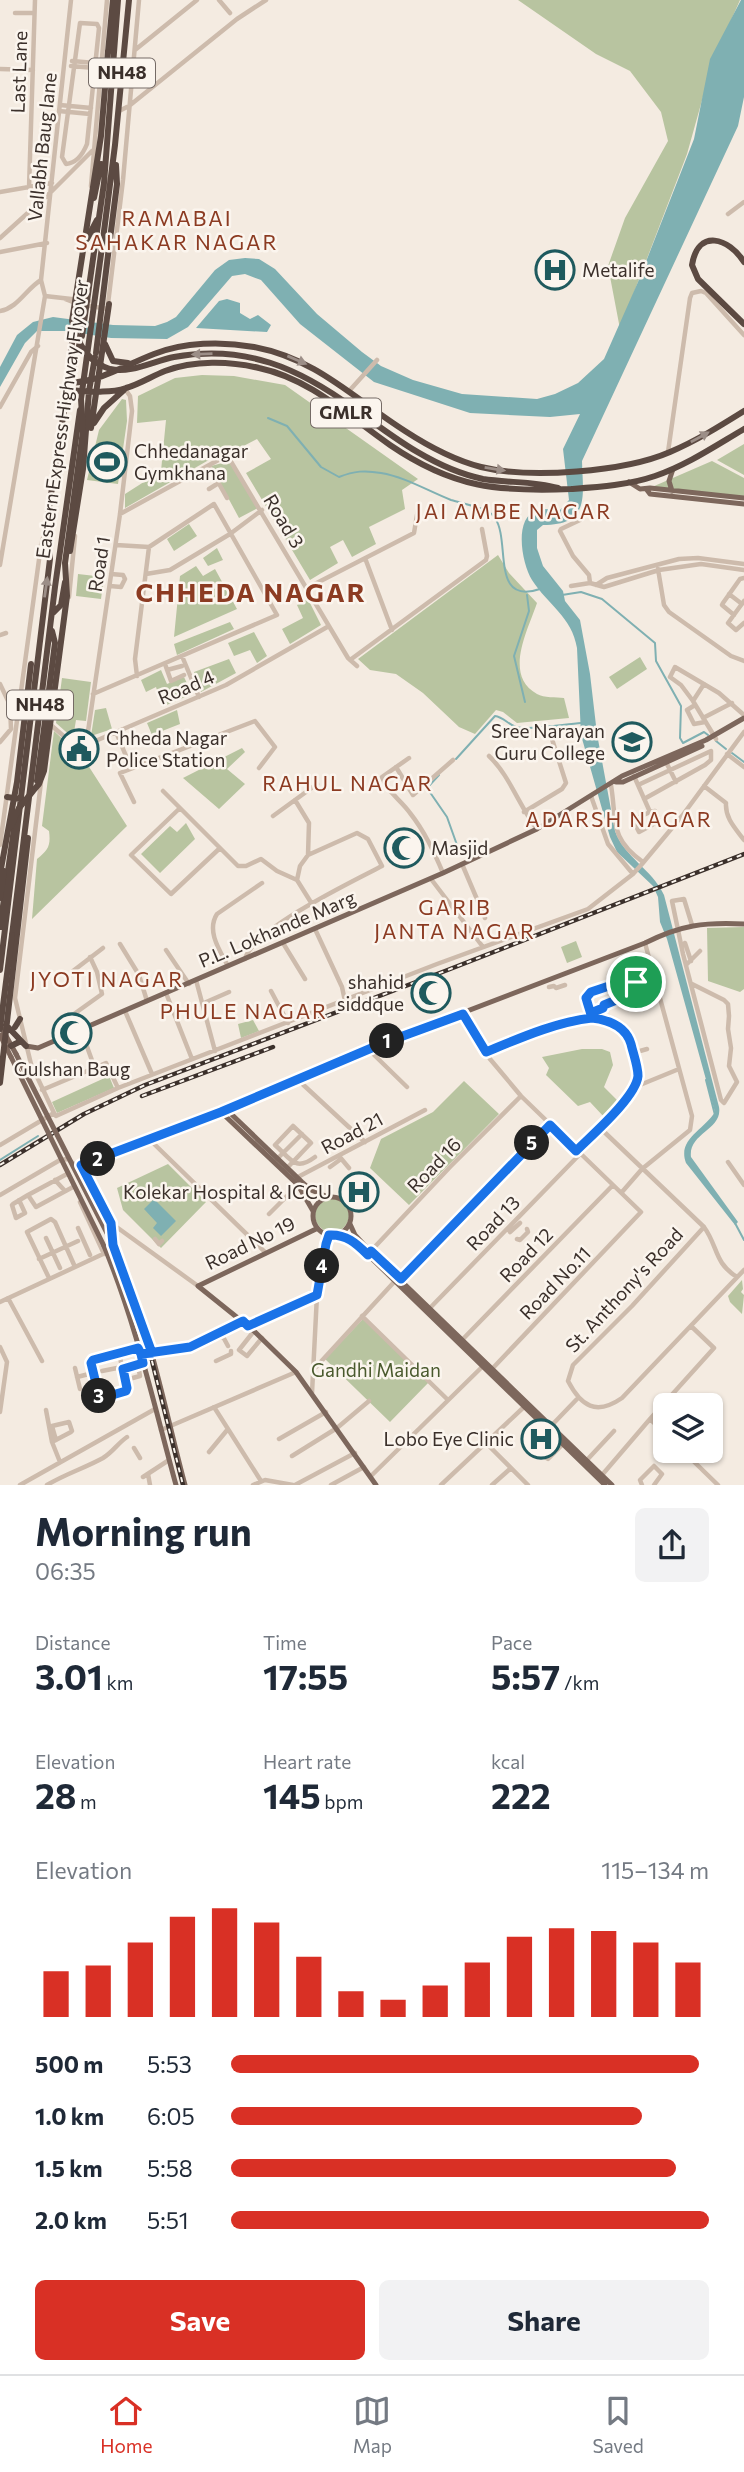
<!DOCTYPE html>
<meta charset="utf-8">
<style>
:root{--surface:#fff;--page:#f2f2f3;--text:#1f2937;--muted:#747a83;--line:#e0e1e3;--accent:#d93025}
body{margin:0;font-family:Commissioner,sans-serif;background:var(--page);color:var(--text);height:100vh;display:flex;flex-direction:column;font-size:26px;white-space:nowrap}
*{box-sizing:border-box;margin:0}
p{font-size:23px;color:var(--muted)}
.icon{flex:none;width:38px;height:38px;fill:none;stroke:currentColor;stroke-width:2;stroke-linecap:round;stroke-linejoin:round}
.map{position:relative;height:1485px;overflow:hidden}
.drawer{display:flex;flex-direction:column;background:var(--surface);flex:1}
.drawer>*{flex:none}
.tools{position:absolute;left:653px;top:1393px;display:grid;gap:14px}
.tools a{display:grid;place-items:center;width:70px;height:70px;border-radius:10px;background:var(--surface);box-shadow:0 2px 5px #0004;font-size:35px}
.pin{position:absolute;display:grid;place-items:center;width:60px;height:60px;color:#fff;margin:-30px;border:4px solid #fff;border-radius:50%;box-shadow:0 2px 7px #0007}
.km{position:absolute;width:35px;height:35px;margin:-18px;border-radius:50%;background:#222;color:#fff;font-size:19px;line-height:35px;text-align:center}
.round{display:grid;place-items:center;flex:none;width:74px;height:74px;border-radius:10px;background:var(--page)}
.summary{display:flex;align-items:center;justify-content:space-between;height:119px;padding:0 35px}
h1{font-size:38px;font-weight:700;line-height:52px}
.metrics{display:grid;grid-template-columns:repeat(3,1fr);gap:10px;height:119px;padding:7px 35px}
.metrics div{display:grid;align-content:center}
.metrics b{font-size:35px;font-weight:700}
.metrics small{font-size:19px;font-weight:400}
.metrics p{font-size:19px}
.chart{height:196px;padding:14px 35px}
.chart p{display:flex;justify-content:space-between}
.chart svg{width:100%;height:126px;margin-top:7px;stroke:var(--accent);stroke-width:6}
.button{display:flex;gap:14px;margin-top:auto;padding:14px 35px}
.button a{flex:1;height:80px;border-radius:10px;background:var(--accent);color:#fff;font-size:28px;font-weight:700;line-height:80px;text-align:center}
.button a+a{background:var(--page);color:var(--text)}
ul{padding:0 35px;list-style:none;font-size:23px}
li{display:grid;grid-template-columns:112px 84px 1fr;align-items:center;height:52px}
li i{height:18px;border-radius:9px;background:var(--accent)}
.tab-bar{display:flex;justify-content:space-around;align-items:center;height:98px;border-top:2px solid var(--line);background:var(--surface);font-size:19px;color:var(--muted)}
.tab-bar a{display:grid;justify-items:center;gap:4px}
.tab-bar .selected{color:var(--accent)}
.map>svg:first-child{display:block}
.green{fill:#b8c4a0}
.water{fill:#7fb0b2}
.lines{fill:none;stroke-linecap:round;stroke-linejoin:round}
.stream{stroke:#7fb0b2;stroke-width:2}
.minor{stroke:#cdbbac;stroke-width:4.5}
.major{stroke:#7d675c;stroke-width:5}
.highway{stroke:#5c4a42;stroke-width:6}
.rail-casing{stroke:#3b302b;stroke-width:4.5}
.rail{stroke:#fbf5ee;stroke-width:2;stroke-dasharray:5;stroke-linecap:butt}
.major-bridge{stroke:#7d675c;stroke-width:5}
.highway-bridge{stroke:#5c4a42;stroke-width:6}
.oneway{fill:#9c8e87}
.route-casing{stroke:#fff;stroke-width:14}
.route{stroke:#1a73e8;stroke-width:9}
.labels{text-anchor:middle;stroke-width:5;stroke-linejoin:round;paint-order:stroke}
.shield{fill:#fbf5ee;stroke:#756b66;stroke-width:2}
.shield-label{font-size:18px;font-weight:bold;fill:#3b302b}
.street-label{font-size:19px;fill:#3b302b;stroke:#fbf5ee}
.poi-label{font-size:19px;fill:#3b302b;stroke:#fbf5ee;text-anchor:start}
.park-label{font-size:19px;fill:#4a5a2e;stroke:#fbf5ee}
.neighbourhood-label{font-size:21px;letter-spacing:2px;fill:#8c3b22;stroke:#fbf5ee}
.district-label{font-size:26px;font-weight:bold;letter-spacing:2px;fill:#8c3b22;stroke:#fbf5ee}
</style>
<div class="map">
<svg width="744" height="1485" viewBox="0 0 744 1485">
<rect width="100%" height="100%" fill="#f4ebe1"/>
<path class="green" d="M518 0H740L713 61 687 154 620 329 608 266 625 218 668 141 661 112 630 71 596 54Z
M202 375 234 376 285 385 418 479 402 490 405 509 369 527 376 544 352 557 343 540 330 547 338 563 310 580 246 473 271 459 257 439 232 452 221 453 125 508V494L161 471 166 420 137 423 138 396 175 378Z
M122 399 126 400 127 421 118 484 87 480 99 430Z
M744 444V475L717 460Z
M230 461 258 508 239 518 211 466Z
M712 461 744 478V499L652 487Z
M189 524 197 536 174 551 167 539Z
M217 548 223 560 208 566 203 558Z
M498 555 509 573 537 603C528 630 503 675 537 694 544 698 556 697 564 698L569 718 517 723 503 712 496 710 475 734 459 727 423 693 396 674 370 670 358 659Z
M196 566 203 576 215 569 237 609 174 637 180 576Z
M78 574 104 577 101 599 76 596Z
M308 599 321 625 290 644 282 629 303 618 297 605Z
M230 622 234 629 177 655 174 644Z
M254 632 267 656 257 663 250 650 234 656 228 643Z
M640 657 647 669 617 689 609 677Z
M229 659 236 673 201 692 194 672Z
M161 670 167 684 184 677 192 694 162 707 156 687 146 692 141 680Z
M62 678 91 682 86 721 76 720 73 738 56 723Z
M106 708 112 729 91 736 95 710Z
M177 710 180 724 152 735 147 723Z
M54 731 84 759 127 826 32 919 37 859C48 850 51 846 49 831L42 826Z
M242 748 245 752 227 769 245 784 219 809 183 778Z
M186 823 195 839 160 873 141 854 170 826 177 832Z
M744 927V989L740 992 708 981 707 928Z
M576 941 582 957 567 963 561 947Z
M253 1020 259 1031 241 1038 238 1024Z
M582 1049H602L610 1052 613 1065 604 1087 619 1102 604 1117 590 1102 578 1106 546 1075 549 1068 542 1057Z
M109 1076 114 1088 57 1113 52 1102Z
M464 1081 499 1114 409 1205 370 1168 381 1139 433 1112Z
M168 1164 206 1202 161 1248 123 1210 117 1188Z
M315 1215a17 17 0 1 1 34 0a17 17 0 1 1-34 0Z
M742 1280 743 1289 741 1292 744 1295 742 1314 730 1302 728 1296Z
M363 1319 429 1382 390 1422 325 1359Z"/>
<path class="water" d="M741 0H744V97L738 126 582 461C583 497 590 525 543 525L537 530V548L543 566 563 591 565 601 580 620 590 674 597 734 615 831C625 858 652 869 664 895L719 1107C723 1130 688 1133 691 1157L738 1222 735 1225 686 1163C677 1139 704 1130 715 1112L667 939 660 922 658 897 653 886 617 852 610 837 581 735 577 648C572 617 548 605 532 580 522 564 513 518 537 510 544 508 553 510 560 510L569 500 563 449 580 414 550 417 470 413 374 382 300 324 261 280 245 274 232 276 188 327 167 339 111 338 67 331H37L25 343 0 387V367L17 335 33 322 53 317 113 325 155 326 167 322 176 317 215 270 229 260 245 258 259 259 275 269 317 314 362 352 381 366 413 380 462 394 537 399 555 394 578 383 604 359 638 282 694 139 710 59Z
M227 299 240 303V313L250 319 258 315 271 325 267 332 196 328 219 301Z
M154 1199 176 1221 161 1236 153 1228 157 1223 144 1209Z"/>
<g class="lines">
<path class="stream" d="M268 418 287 426 321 467 339 477C354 471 365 470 381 473 405 477 428 491 451 500 461 503 472 505 482 509 486 510 493 514 495 518 511 541 490 606 540 589
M562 595 581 592 602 599 655 643 656 661 681 706 680 738 683 743 704 732 708 735
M525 702 514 656 529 611 527 595
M716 741 726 749
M732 753 744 762
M456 759 495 716C503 717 508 724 516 727 529 731 565 724 581 723
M439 775 427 788 447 817 457 845
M706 1080 715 1115
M0 1160 38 1136
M735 1223 744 1240"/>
<path class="minor" d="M219 0 230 13
M15 13H34
M80 23 97 24 99 28 87 144C83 154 77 163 66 164L62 157Z
M135 50 197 0
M72 61 95 63
M71 66 95 68
M0 69 33 70
M60 105 91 108
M59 111 90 114
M119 111 129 106 237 19 266 0
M91 186 107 0
M29 188 35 0
M0 192 52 183
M728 214 744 202
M0 238 51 192 92 151
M0 252 47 243
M45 296 89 301
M65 299 78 304 108 309
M108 304 123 180 139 0
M0 311C18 308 26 289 41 280
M350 390 377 360
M0 407 31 352 38 346
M668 452 690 298 692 293 701 291 706 293 744 335
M209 466 227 498
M209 489 217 484
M120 514 222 458 230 460 348 658 357 666
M580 520 561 529 560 531 573 556 589 575 590 583
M365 558 392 630
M0 565 45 296 41 280 71 0
M658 569 664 605 669 612 731 656 744 661
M146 574 170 570 230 534 262 510
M596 585 607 578 679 559 698 558 744 564
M110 586 121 587 125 579 123 575 111 574
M571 586 590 583 604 587 659 570 701 564 744 570
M307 588 414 533 418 509
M729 594 742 604
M69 597 75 536
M744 601 728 623 736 630 744 623
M734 615 722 605 723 603 740 579 744 578
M0 635 6 633
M182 656 199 697
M350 660 486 560 487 556 482 529
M165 664 171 681 184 675
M167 670 182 666
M137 676 135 659 149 547
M0 684 10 705 11 729 0 742
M704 684 693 701 716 739
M93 694 277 615 214 504 149 547 116 545
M693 701 681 685 670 677 675 667 719 693 744 715
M695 705 687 710 694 724 705 722
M703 718 732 703
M52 726 74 745H86L226 685 329 626
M116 732 131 768
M86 745 120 514 132 411 130 396 125 389
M727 754 744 767
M489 756C510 776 519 806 537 829
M409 758 382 777C388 793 401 800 410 813 425 832 434 852 443 873
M666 762 676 782
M396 767 413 795 453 760
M634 776 650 812 633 820 639 832 659 821 655 811 650 812
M611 785C617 821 609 838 643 862
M638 785 711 751V760L705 765 644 799
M704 786 726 803C725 818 735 828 744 840
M163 791 238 866H246L261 859 277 871 297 880 312 904
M591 796 608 844 633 874
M295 800 309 823 308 855
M134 802 120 773 255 721 275 747 259 768
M180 808 131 855 171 894 220 848
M524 812 562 789 566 783 551 736
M273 816 317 784
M0 845 41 545 45 531
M462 864 485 918
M431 879 483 947
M692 925 684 899 672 901 683 954 721 1100 724 1103 737 1082 729 1066 731 1048 728 1029 729 1016 728 1004 724 1000 692 984
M315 929 342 987 345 1001
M283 943 305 979
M685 943 691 961
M120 944 139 975 147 1001
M166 950 189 984
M245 959C253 929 353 881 382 866L368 839 357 833 308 855 300 866 297 880
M686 965 700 951
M228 966C220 951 206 931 217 914L262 883
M73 971 103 948
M196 980 215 1051
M549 987 554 986 556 988 565 985
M271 991 288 1023
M166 993 192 1059
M204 1003 229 992
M125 1011 152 1074
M591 1012 626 996 630 999 639 995 635 980 589 993 586 998 592 1018
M463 1014 490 1059 521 1096 641 1212 492 1369
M81 1030 94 1066
M65 1036 74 1014 102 994 97 972 90 957
M368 1049 407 1087
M486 1052C519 1039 616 990 631 1045 635 1060 639 1072 635 1087L577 1151
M633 1053 647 1049
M297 1079 365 1142
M635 1087 679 1069
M42 1090 106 1063 118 1088
M54 1113 56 1116 118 1088 437 964 588 909 633 874 642 864 682 816 744 732
M599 1127 704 1227C718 1246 714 1263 737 1277
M149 1139 266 1253
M0 1145 54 1113 31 1064 15 998 41 782
M339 1156 349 1168
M277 1159 302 1134
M728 1162 744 1185
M81 1165 221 1112
M81 1165 111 1223 113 1245
M330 1167 341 1159
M287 1168C295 1160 303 1151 311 1143L293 1126 275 1145C291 1159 295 1172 315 1157
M67 1174 28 1195 36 1207 73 1187
M296 1178 425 1110
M55 1180 65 1191
M622 1192 642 1169 690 1130 692 1116 645 943
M0 1195 60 1160 68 1159 75 1165H81
M19 1200 25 1213 16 1218 12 1205 13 1204 28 1195
M80 1202 104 1254
M269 1214 298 1185
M111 1223 198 1286
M704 1227 632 1306 573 1365 568 1381C581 1406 596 1416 622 1398L744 1270
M78 1228 90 1255
M510 1232 520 1223
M46 1238 60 1268
M155 1239 159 1244 162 1241
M517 1239 520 1240 528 1232 527 1229
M369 1253 450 1167 521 1096
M39 1259 78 1241
M49 1278 27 1232 51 1219 55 1222 75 1267
M400 1280 550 1125
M8 1298 42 1361
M0 1302 103 1254
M429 1309 580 1154
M362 1316 448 1400
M248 1326 317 1295
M254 1331 239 1350 247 1356 262 1338
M221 1333 228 1346
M462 1340 613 1185
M210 1342 223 1336
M0 1347 7 1362 0 1412
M119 1353 127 1390 101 1397 92 1361 93 1360 138 1348
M216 1361 231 1354V1351
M316 1367 395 1281
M75 1368 80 1389
M123 1369 139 1365
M102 1371 122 1367
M128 1376 129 1379 140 1376 138 1365
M77 1377 93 1373
M100 1390 107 1388 109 1396
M312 1393 317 1295 325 1244 329 1235
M46 1410 52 1442 60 1462
M551 1426 577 1399
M228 1429 261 1481
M161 1430 296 1372
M665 1433 650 1419 714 1348 691 1326
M556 1437 542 1452V1455L548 1459 563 1444
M279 1439 326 1412
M52 1442 71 1432 72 1431 69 1422 52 1426 56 1440
M487 1444 528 1485
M134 1448 140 1458
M683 1451 718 1485
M209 1452 228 1429 214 1407
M292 1456 337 1428 369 1401
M586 1461 614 1431
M148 1474 150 1485
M602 1475 650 1419
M371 1476 483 1366
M143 1477 169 1460
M20 1485 155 1409
M47 1485C65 1474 85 1468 103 1458 113 1452 117 1444 127 1437
M253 1485 265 1480 293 1485
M295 1485 355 1453
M331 1485 364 1467
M441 1485 525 1406
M492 1485 511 1468
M642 1485 640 1480 654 1466 662 1474 654 1485"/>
<path class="major" d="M629 482 640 489 650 488 744 498
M647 490 650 494 744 504
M672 491 669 481 673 469
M616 782H623L702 746
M0 1025 16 1054
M0 1035 11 1057
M26 1046 38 1048 443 873 537 829 622 776 706 740 744 718
M227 1110 302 1182 311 1190 328 1197
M313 1216a19 19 0 1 1 38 0a19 19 0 1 1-38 0Z
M313 1211 298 1185 221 1112 381 1044 645 943C681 925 704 922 744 924
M350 1224 355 1235 366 1247 612 1485
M316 1229 198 1286 254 1331 296 1372 376 1485
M339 1234 364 1251 605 1485
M110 1239C148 1316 163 1403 185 1485
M104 1246C136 1323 154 1405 176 1485
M141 1355 190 1347 243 1321"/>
<path class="highway" d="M108 52 113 0
M94 198 101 164
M87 239 97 220
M95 245 104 183 118 0
M102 247 115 145 129 0
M109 247 117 184 116 165
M744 262C729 238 698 228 692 265L698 279 744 324
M105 344 113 361 128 363
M72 367 70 358 77 305
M70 383C104 380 123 366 154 354 184 342 222 341 254 347 317 359 353 398 405 431 428 446 454 460 481 467 530 479 624 472 670 452 696 441 720 426 744 411
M68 390C87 391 108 394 126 388 140 384 152 376 165 371 194 360 230 361 259 368 311 379 348 416 390 445 453 488 498 492 571 489 599 487 629 485 655 476 687 465 715 446 744 429
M355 409C393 437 435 469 483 479 508 483 534 481 558 488
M94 423 104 408 124 390
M91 428 109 304
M70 551 83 469 89 391 95 357
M53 613 61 605 65 582
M46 714 55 643 52 631
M7 797 20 799
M0 927 15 822
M12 935 55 587 80 410
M0 970 50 559 46 527 66 398 80 342
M6 1025 26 1046
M15 1027 20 1019
M11 1046 21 1041
M0 1083 28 838"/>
<g class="rail-casing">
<path id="rail" d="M142 1096 273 1047
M0 1165 84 1114 145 1085 445 971 744 854
M123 1265 150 1353 183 1485"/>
</g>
<use href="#rail" class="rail"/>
<path class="major-bridge" d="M16 1054 110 1239
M11 1057 104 1246"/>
<path class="highway-bridge" d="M108 52 101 136 72 321C77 343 87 362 110 369 130 374 154 361 174 357 245 344 299 368 355 409
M82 336 95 245
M96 353 109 247
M37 781 46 714
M32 792 39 784 44 771 67 596 65 563 83 431 81 399 102 247
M11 826 19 808 33 791
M0 874 17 782 31 664
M0 898 4 871
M0 1029 12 935"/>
</g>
<defs><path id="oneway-solid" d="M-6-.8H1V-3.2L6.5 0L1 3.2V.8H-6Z" transform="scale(1.75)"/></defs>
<g class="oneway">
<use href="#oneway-solid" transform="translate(202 354) rotate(178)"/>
<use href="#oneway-solid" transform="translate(297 360) rotate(23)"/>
<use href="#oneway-solid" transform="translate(700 437) rotate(-29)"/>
<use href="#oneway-solid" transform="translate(495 469) rotate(9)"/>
<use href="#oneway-solid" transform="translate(46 587) rotate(-82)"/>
</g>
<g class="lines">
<g class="route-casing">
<path id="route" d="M636 982 639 995 630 999 626 996 604 1005 603 1008 591 1013 592 1018C556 1022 520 1038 486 1052L463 1014 381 1044 221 1112 81 1165 111 1223 113 1245 152 1353 141 1354 143 1363 123 1369 127 1388 126 1391 102 1398 99 1396 91 1363 93 1360 138 1348 141 1354 190 1347 243 1321 248 1326 317 1295 326 1244 329 1235C346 1234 356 1243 368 1255L371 1251 401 1279 550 1125 576 1151C592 1135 636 1097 638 1076 638 1066 633 1053 631 1044 626 1027 609 1020 592 1018 590 1011 588 1005 586 998L591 992 633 978 636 982"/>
</g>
<use href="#route" class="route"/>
</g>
<defs>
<g id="hospital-ring" transform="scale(2.0125)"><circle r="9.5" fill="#fbf5ee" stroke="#1f5a5e" stroke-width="1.5"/><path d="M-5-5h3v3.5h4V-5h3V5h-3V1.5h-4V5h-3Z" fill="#1f5a5e"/></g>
<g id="stadium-ring" transform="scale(2.0125)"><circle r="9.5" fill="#fbf5ee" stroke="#1f5a5e" stroke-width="1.5"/><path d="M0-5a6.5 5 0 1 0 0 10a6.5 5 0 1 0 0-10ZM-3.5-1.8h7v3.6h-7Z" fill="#1f5a5e"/></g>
<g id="university-ring" transform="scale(2.0125)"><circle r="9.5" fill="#fbf5ee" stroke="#1f5a5e" stroke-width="1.5"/><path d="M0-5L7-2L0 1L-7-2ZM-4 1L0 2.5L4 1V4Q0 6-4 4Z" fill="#1f5a5e"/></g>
<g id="civic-ring" transform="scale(2.0125)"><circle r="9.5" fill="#fbf5ee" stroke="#1f5a5e" stroke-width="1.5"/><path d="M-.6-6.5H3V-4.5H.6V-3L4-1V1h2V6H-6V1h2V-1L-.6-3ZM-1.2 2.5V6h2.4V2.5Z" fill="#1f5a5e"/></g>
<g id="mosque-ring" transform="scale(2.0125)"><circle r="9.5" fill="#fbf5ee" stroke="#1f5a5e" stroke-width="1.5"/><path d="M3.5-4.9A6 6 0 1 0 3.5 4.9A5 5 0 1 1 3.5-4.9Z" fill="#1f5a5e"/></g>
</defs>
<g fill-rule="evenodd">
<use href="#hospital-ring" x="555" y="270"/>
<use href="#stadium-ring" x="107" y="462"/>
<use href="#university-ring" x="632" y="742"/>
<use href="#civic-ring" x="79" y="749"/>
<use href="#mosque-ring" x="404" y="848"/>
<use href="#mosque-ring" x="431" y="993"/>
<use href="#mosque-ring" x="72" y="1033"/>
<use href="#hospital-ring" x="359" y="1192"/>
<use href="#hospital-ring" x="541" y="1439"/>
</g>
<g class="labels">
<g class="shield">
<rect x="89" y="58.5" width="66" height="29" rx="5"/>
<rect x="311" y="398.5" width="70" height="29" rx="5"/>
<rect x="7" y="690.5" width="66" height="29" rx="5"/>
</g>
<g class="shield-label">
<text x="122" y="79">NH48</text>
<text x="346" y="419">GMLR</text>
<text x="40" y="711">NH48</text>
</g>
<g class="street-label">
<text transform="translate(19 72) rotate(-88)" y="7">Last Lane</text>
<text transform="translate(42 147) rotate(-84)" y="7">Vallabh Baug lane</text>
<text transform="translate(62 419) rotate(-82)" y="7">Eastern Express Highway Flyover</text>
<text transform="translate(284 521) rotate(59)" y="7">Road 3</text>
<text transform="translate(99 564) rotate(-81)" y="7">Road 1</text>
<text transform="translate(186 687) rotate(-23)" y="7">Road 4</text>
<text transform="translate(277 929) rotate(-23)" y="7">P.L. Lokhande Marg</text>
<text transform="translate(352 1133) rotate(-28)" y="7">Road 21</text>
<text transform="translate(434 1165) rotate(-46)" y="7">Road 16</text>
<text transform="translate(493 1223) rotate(-46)" y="7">Road 13</text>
<text transform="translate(250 1243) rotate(-26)" y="7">Road No 19</text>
<text transform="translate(526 1255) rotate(-46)" y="7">Road 12</text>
<text transform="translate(555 1283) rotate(-46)" y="7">Road No.11</text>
<text transform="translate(624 1290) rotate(-47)" y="7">St. Anthony's Road</text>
</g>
<g class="poi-label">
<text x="582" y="277">Metalife</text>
<text x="134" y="458">Chhedanagar<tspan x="134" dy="22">Gymkhana</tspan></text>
<text x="605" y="738" text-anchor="end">Sree Narayan<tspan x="605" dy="22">Guru College</tspan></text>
<text x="106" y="745">Chheda Nagar<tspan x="106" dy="22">Police Station</tspan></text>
<text x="431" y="855">Masjid</text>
<text x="404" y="989" text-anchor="end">shahid<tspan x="404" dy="22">siddque</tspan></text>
<text x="72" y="1076" text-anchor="middle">Gulshan Baug</text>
<text x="332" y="1199" text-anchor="end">Kolekar Hospital &amp; ICCU</text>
<text x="514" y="1446" text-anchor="end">Lobo Eye Clinic</text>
</g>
<g class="park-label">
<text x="376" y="1377">Gandhi Maidan</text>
</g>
<g class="neighbourhood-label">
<text x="177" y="226">RAMABAI<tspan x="177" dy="24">SAHAKAR NAGAR</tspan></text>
<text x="514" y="519">JAI AMBE NAGAR</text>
<text x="348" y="791">RAHUL NAGAR</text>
<text x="619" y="827">ADARSH NAGAR</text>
<text x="455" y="915">GARIB<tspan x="455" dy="24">JANTA NAGAR</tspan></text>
<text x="107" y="987">JYOTI NAGAR</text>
<text x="244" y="1019">PHULE NAGAR</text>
</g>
<g class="district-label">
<text x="251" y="602">CHHEDA NAGAR</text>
</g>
</g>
</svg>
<div class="tools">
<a><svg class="icon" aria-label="layers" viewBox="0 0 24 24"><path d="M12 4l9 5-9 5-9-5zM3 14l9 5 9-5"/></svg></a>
</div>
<div class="pin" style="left:636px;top:982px;background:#1e9e55"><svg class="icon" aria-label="arrive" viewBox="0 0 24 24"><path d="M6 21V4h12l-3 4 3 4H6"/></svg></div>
<b class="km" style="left:387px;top:1041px">1</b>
<b class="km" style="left:98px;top:1159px">2</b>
<b class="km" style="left:99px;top:1396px">3</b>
<b class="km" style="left:322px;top:1266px">4</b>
<b class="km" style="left:532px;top:1143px">5</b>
</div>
<section class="drawer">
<div class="summary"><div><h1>Morning run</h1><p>06:35</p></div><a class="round"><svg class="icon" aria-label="share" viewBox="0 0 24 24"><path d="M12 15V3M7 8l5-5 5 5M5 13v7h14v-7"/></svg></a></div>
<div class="metrics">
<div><p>Distance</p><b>3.01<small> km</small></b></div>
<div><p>Time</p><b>17:55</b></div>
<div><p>Pace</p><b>5:57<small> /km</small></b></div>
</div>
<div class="metrics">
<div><p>Elevation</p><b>28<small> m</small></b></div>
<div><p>Heart rate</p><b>145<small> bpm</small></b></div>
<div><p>kcal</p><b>222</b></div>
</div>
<div class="chart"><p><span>Elevation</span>115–134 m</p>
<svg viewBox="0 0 160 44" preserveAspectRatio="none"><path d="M5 44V28M15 44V26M25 44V18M35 44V9M45 44V6M55 44V11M65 44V23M75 44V35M85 44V38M95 44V33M105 44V25M115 44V16M125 44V13M135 44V14M145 44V18M155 44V25"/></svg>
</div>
<ul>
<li><b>500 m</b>5:53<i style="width:98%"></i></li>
<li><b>1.0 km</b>6:05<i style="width:86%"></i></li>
<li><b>1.5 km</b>5:58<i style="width:93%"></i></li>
<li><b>2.0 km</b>5:51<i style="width:100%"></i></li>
</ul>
<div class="button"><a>Save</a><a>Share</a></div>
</section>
<nav class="tab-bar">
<a class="selected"><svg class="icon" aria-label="home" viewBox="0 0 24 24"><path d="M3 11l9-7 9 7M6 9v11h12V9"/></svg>Home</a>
<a><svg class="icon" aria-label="map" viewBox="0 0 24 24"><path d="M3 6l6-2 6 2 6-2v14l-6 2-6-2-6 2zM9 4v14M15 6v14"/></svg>Map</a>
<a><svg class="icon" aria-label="saved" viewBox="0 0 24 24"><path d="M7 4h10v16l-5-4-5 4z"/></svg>Saved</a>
</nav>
